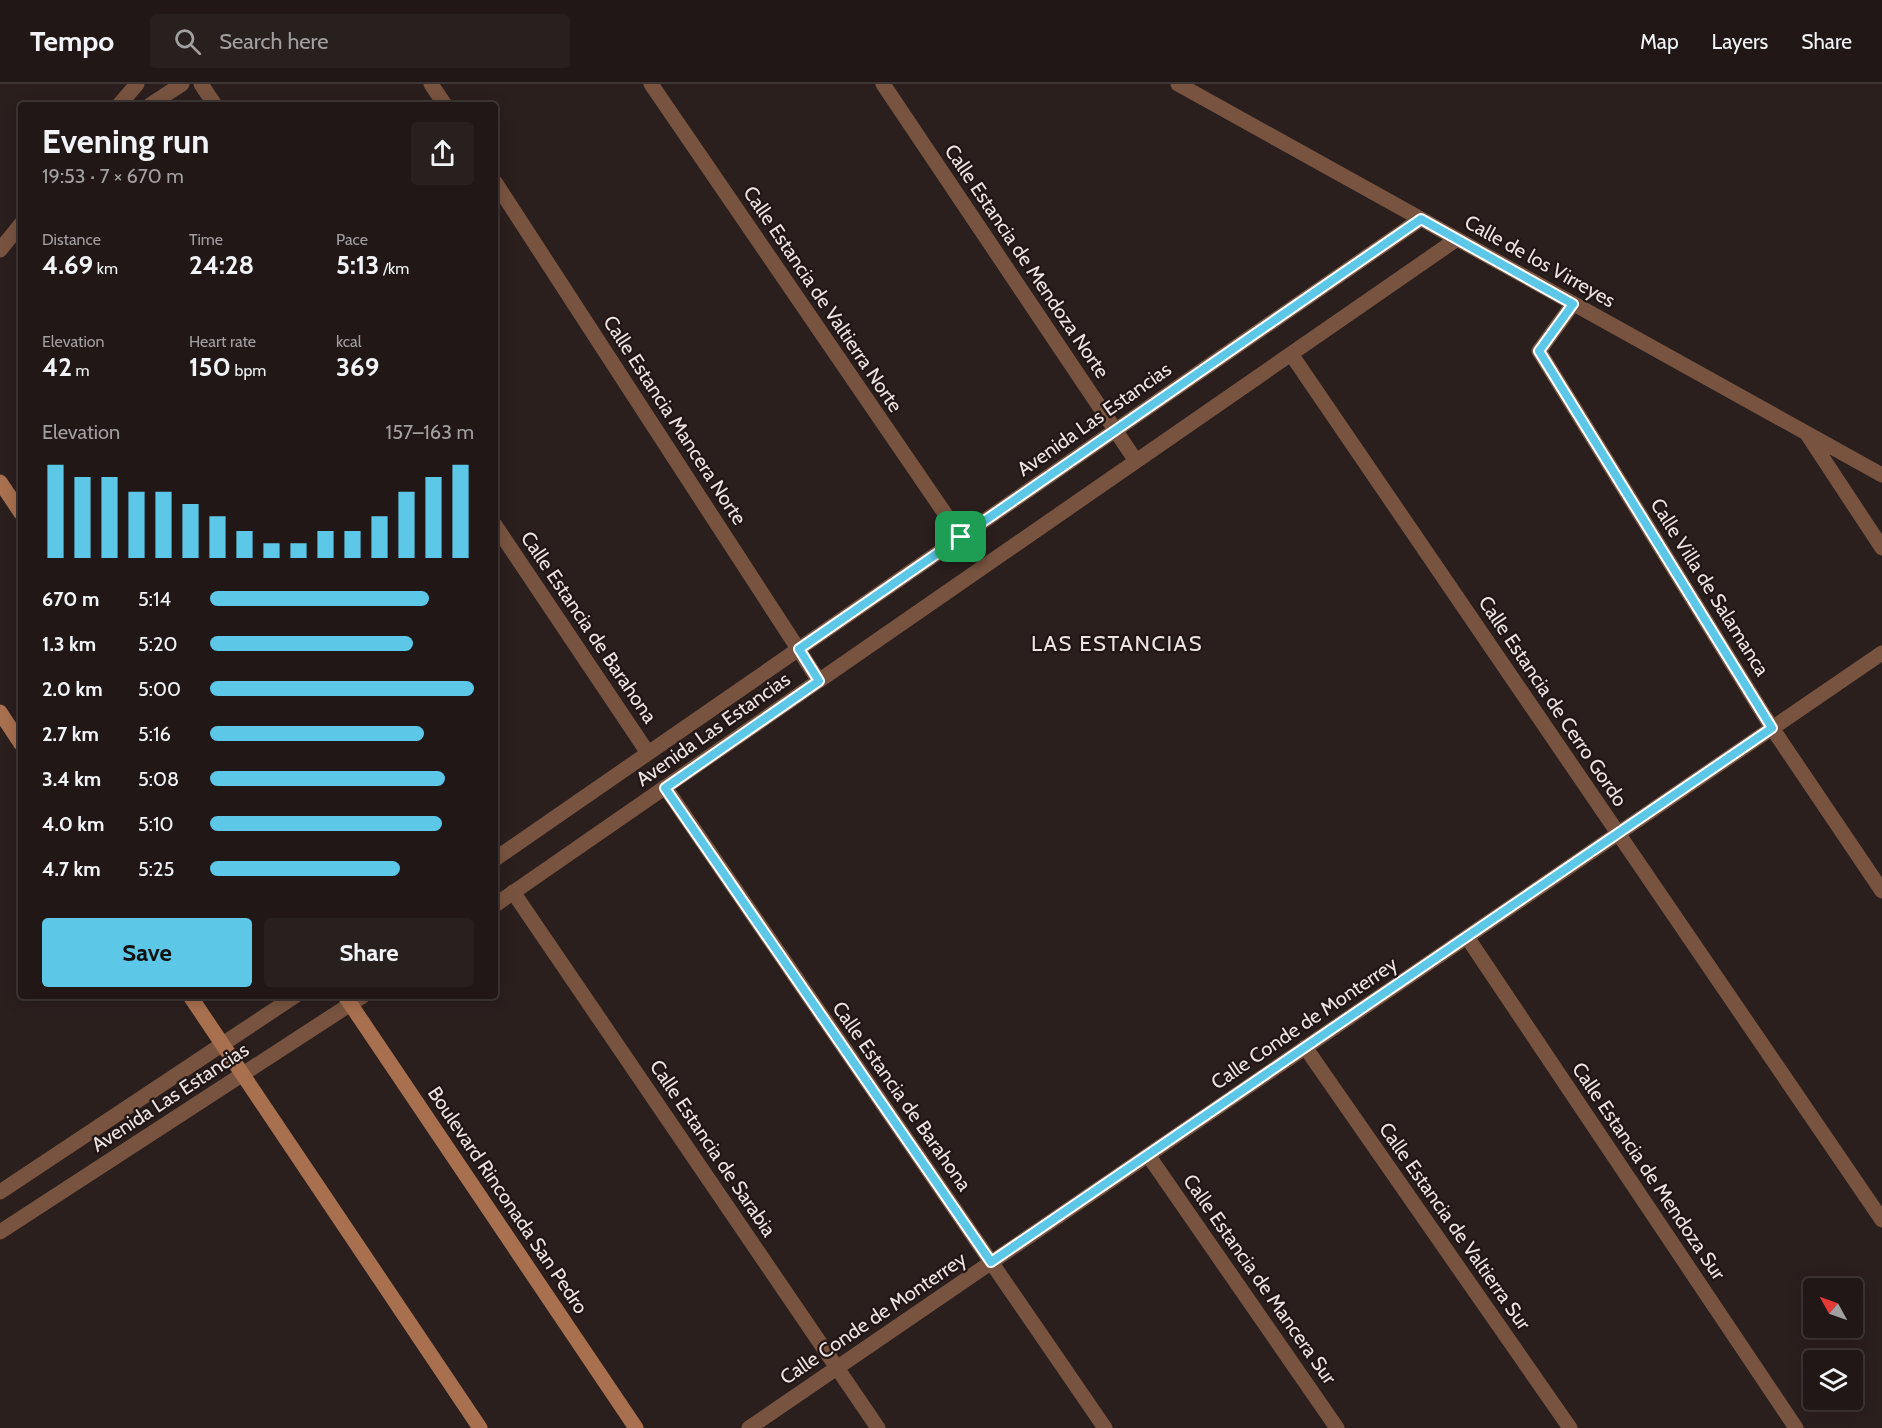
<!DOCTYPE html>
<meta charset="utf-8">
<style>
:root{--surface:#201716;--page:#28201f;--text:#f1f3f6;--muted:#a29fa1;--line:#3d3635;--accent:#5dc7e8}
body{margin:0;font-family:Cabin,sans-serif;background:var(--page);color:var(--text);height:100vh;display:flex;flex-direction:column;font-size:22px;white-space:nowrap}
*{box-sizing:border-box;margin:0}
p{font-size:20px;color:var(--muted)}
.icon{flex:none;width:33px;height:33px;fill:none;stroke:currentColor;stroke-width:2;stroke-linecap:round;stroke-linejoin:round}
.map{position:relative;flex:1;overflow:hidden}
.side{position:absolute;left:18px;top:18px;width:480px;height:897px;display:flex;flex-direction:column;background:var(--surface);border-radius:6px;box-shadow:0 3px 15px #0003,0 0 0 2px var(--line)}
.side>*{flex:none}
.needle{width:39px;rotate:310deg}
.fabs{position:absolute;left:1803px;top:1194px;display:grid;gap:12px}
.fabs a{display:grid;place-items:center;width:60px;height:60px;border-radius:6px;background:var(--surface);box-shadow:0 3px 15px #0003,0 0 0 2px var(--line);font-size:30px}
.pin{position:absolute;display:grid;place-items:center;width:51px;height:51px;color:#fff;margin:-26px;border-radius:12px;box-shadow:0 3px 9px #0006}
.round{display:grid;place-items:center;flex:none;width:63px;height:63px;border-radius:6px;background:var(--page)}
.headline{display:flex;align-items:center;justify-content:space-between;height:102px;padding:0 24px}
h1{font-size:33px;font-weight:700;line-height:45px}
.stats{display:grid;grid-template-columns:repeat(3,1fr);gap:9px;height:102px;padding:6px 24px}
.stats div{display:grid;align-content:center}
.stats b{font-size:26px;font-weight:700}
.stats small{font-size:16px;font-weight:400}
.stats p{font-size:16px}
.chart{height:168px;padding:12px 24px}
.chart p{display:flex;justify-content:space-between}
.chart svg{width:100%;height:108px;margin-top:6px;stroke:var(--accent);stroke-width:6}
.action{display:flex;gap:12px;margin-top:auto;padding:12px 24px}
.action a{flex:1;height:69px;border-radius:6px;background:var(--accent);color:#111;font-size:24px;font-weight:700;line-height:69px;text-align:center}
.action a+a{background:var(--page);color:var(--text)}
ul{padding:0 24px;list-style:none;font-size:20px}
li{display:grid;grid-template-columns:96px 72px 1fr;align-items:center;height:45px}
li i{height:15px;border-radius:8px;background:var(--accent)}
header{display:flex;align-items:center;gap:36px;box-sizing:border-box;height:84px;padding:0 30px;background:var(--surface);border-bottom:2px solid var(--line)}
header strong{font-size:28px}
nav{display:flex;gap:33px;margin-inline-start:auto;font-size:21px}
.search{width:420px;height:54px;background:var(--page);display:flex;align-items:center;gap:15px;box-sizing:border-box;padding:0 21px;border-radius:6px;color:var(--muted);font-size:22px}
.map>svg:first-child{display:block}
.lines{fill:none;stroke-linecap:round;stroke-linejoin:round}
.street{stroke:#785440;stroke-width:15}
.secondary{stroke:#a8704f;stroke-width:15}
.route-casing{stroke:#fff;stroke-width:12}
.route{stroke:#5dc7e8;stroke-width:8}
.labels{text-anchor:middle;stroke-width:4.5;stroke-linejoin:round;paint-order:stroke}
.street-label{font-size:20px;fill:#ece3e3;stroke:#211515}
.quarter-label{font-size:22px;letter-spacing:1.5px;fill:#ece3e3;stroke:#211515}
</style>
<header>
<strong>Tempo</strong>
<div class="search"><svg class="icon" aria-label="search" viewBox="0 0 24 24"><circle cx="10" cy="10" r="6"/><path d="M15 15l6 6"/></svg>Search here</div>
<nav><a>Map</a><a>Layers</a><a>Share</a></nav>
</header>
<div class="map">
<svg width="1882" height="1344" viewBox="0 0 1882 1344">
<rect width="100%" height="100%" fill="#2b1f1e"/>
<g class="lines">
<path class="street" d="M201 0 215 21
M431 0 445 21
M651 0 961 453
M883 0 1136 377
M1178 0 1882 391
M119 21 137 0
M150 21 182 0
M495 98 819 597
M0 166 21 140
M1573 220 1539 267 1772 644 1882 807
M1291 270 1882 1136
M1807 350 1882 464
M495 441 648 669
M665 703 1105 1344
M495 775 1421 135
M513 808 878 1344
M495 821 1457 155
M1467 853 1796 1344
M1305 963 1570 1344
M1148 1071 1337 1344
M0 1108 295 912
M0 1148 363 912
M749 1344 1882 569"/>
<path class="secondary" d="M0 398 21 429
M0 628 21 660
M190 912 480 1344
M345 912 636 1344"/>
</g>
<g class="lines">
<g class="route-casing">
<path id="route" d="M1421 135 1573 220 1539 267 1772 644 991 1178 665 704 819 597 799 565Z"/>
</g>
<use href="#route" class="route"/>
</g>
<g class="labels">
<g class="street-label">
<text transform="translate(1027 177) rotate(56)" y="7">Calle Estancia de Mendoza Norte</text>
<text transform="translate(1540 177) rotate(29)" y="7">Calle de los Virreyes</text>
<text transform="translate(823 215) rotate(56)" y="7">Calle Estancia de Valtierra Norte</text>
<text transform="translate(1094 335) rotate(-35)" y="7">Avenida Las Estancias</text>
<text transform="translate(675 336) rotate(57)" y="7">Calle Estancia Mancera Norte</text>
<text transform="translate(1710 503) rotate(58)" y="7">Calle Villa de Salamanca</text>
<text transform="translate(589 543) rotate(56)" y="7">Calle Estancia de Barahona</text>
<text transform="translate(1553 617) rotate(56)" y="7">Calle Estancia de Cerro Gordo</text>
<text transform="translate(713 645) rotate(-35)" y="7">Avenida Las Estancias</text>
<text transform="translate(1304 939) rotate(-34)" y="7">Calle Conde de Monterrey</text>
<text transform="translate(902 1012) rotate(55)" y="7">Calle Estancia de Barahona</text>
<text transform="translate(170 1013) rotate(-33)" y="7">Avenida Las Estancias</text>
<text transform="translate(713 1064) rotate(56)" y="7">Calle Estancia de Sarabia</text>
<text transform="translate(1649 1087) rotate(56)" y="7">Calle Estancia de Mendoza Sur</text>
<text transform="translate(508 1116) rotate(56)" y="7">Boulevard Rinconada San Pedro</text>
<text transform="translate(1455 1142) rotate(55)" y="7">Calle Estancia de Valtierra Sur</text>
<text transform="translate(1260 1195) rotate(55)" y="7">Calle Estancia de Mancera Sur</text>
<text transform="translate(873 1234) rotate(-34)" y="7">Calle Conde de Monterrey</text>
</g>
<g class="quarter-label">
<text x="1117" y="567">LAS ESTANCIAS</text>
</g>
</g>
</svg>
<div class="fabs">
<a><svg class="needle" viewBox="-14 -14 28 28"><path d="M0-13l5 13h-10z" fill="#e53935"/><path d="M0 13l5-13h-10z" fill="#a29fa1"/></svg></a>
<a><svg class="icon" aria-label="layers" viewBox="0 0 24 24"><path d="M12 4l9 5-9 5-9-5zM3 14l9 5 9-5"/></svg></a>
</div>
<div class="pin" style="left:961px;top:453px;background:#1e9e55"><svg class="icon" aria-label="arrive" viewBox="0 0 24 24"><path d="M6 21V4h12l-3 4 3 4H6"/></svg></div>
<section class="side">
<div class="headline"><div><h1>Evening run</h1><p>19:53 · 7 × 670 m</p></div><a class="round"><svg class="icon" aria-label="share" viewBox="0 0 24 24"><path d="M12 15V3M7 8l5-5 5 5M5 13v7h14v-7"/></svg></a></div>
<div class="stats">
<div><p>Distance</p><b>4.69<small> km</small></b></div>
<div><p>Time</p><b>24:28</b></div>
<div><p>Pace</p><b>5:13<small> /km</small></b></div>
</div>
<div class="stats">
<div><p>Elevation</p><b>42<small> m</small></b></div>
<div><p>Heart rate</p><b>150<small> bpm</small></b></div>
<div><p>kcal</p><b>369</b></div>
</div>
<div class="chart"><p><span>Elevation</span>157–163 m</p>
<svg viewBox="0 0 160 44" preserveAspectRatio="none"><path d="M5 44V6M15 44V11M25 44V11M35 44V17M45 44V17M55 44V22M65 44V27M75 44V33M85 44V38M95 44V38M105 44V33M115 44V33M125 44V27M135 44V17M145 44V11M155 44V6"/></svg>
</div>
<ul>
<li><b>670 m</b>5:14<i style="width:83%"></i></li>
<li><b>1.3 km</b>5:20<i style="width:77%"></i></li>
<li><b>2.0 km</b>5:00<i style="width:100%"></i></li>
<li><b>2.7 km</b>5:16<i style="width:81%"></i></li>
<li><b>3.4 km</b>5:08<i style="width:89%"></i></li>
<li><b>4.0 km</b>5:10<i style="width:88%"></i></li>
<li><b>4.7 km</b>5:25<i style="width:72%"></i></li>
</ul>
<div class="action"><a>Save</a><a>Share</a></div>
</section>
</div>
